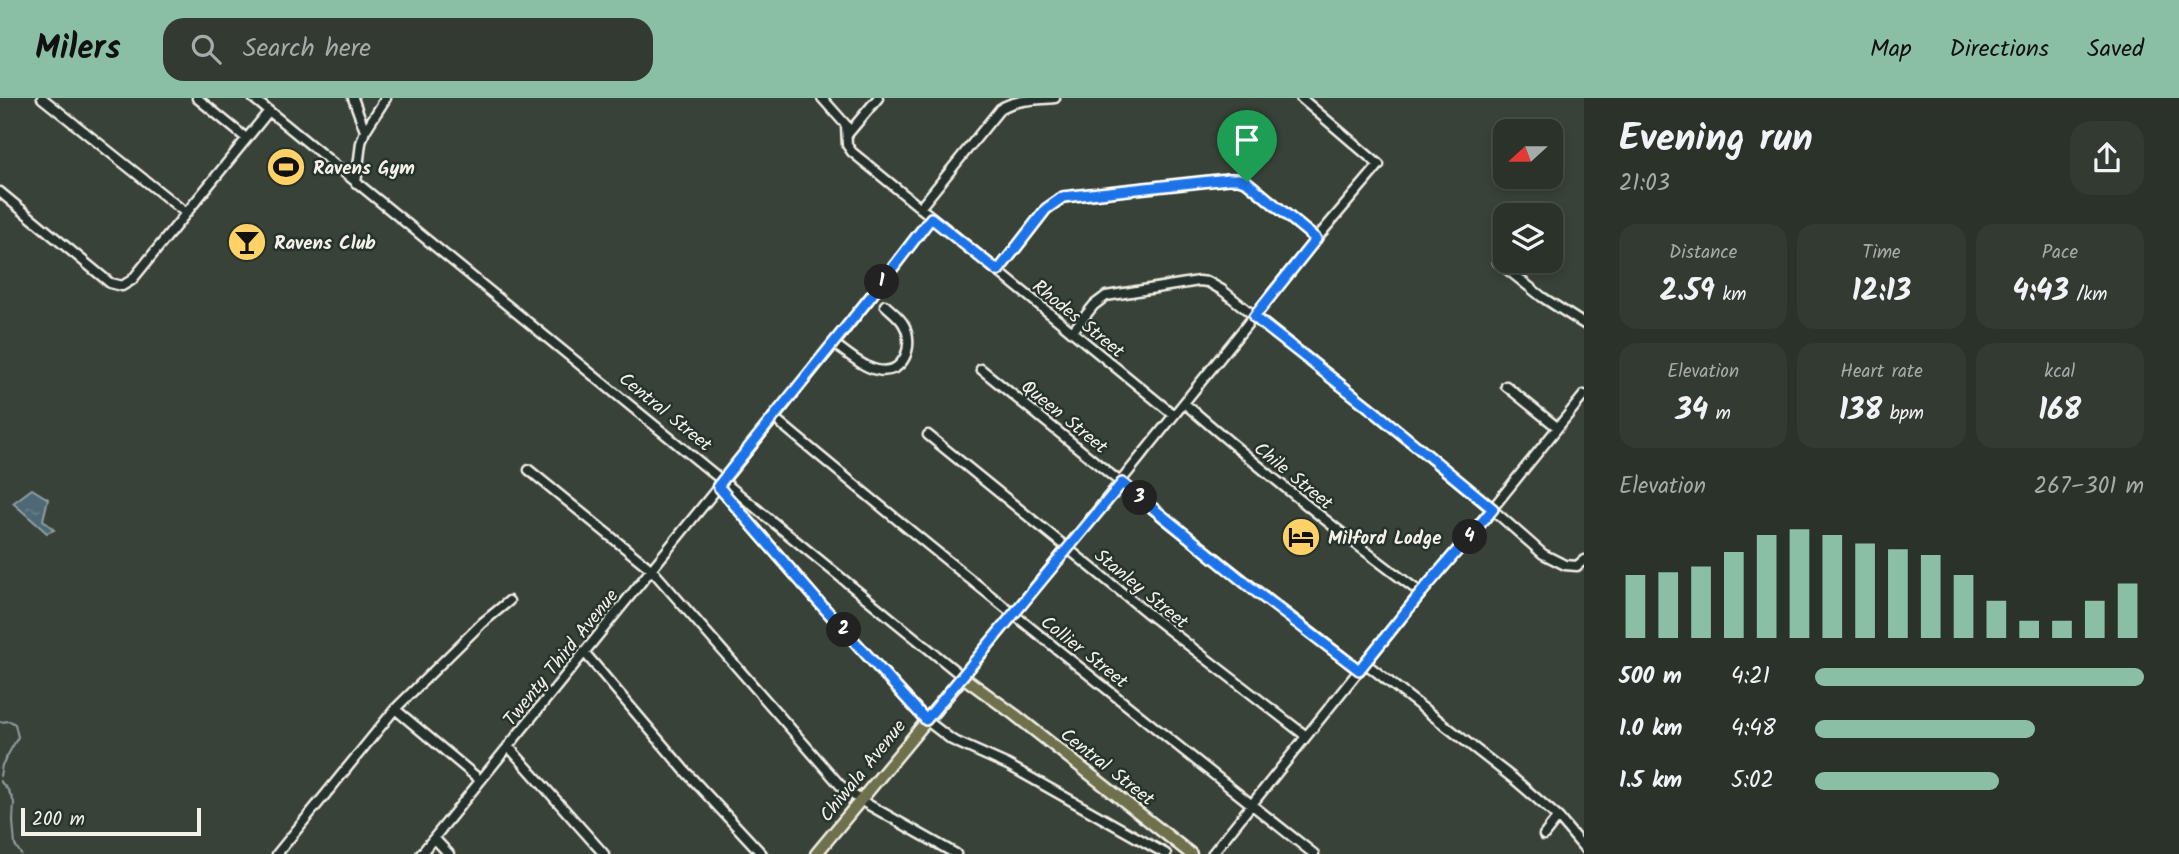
<!DOCTYPE html>
<meta charset="utf-8">
<style>
:root{--surface:#2b322a;--page:#333a32;--text:#f1f3f6;--muted:#a6aaa8;--line:#474d47;--accent:#8abfa5}
body{margin:0;font-family:Kalam,sans-serif;background:var(--page);color:var(--text);height:100vh;display:flex;flex-direction:column;font-size:26px;white-space:nowrap}
*{box-sizing:border-box;margin:0}
p{font-size:23px;color:var(--muted)}
.icon{flex:none;width:38px;height:38px;fill:none;stroke:currentColor;stroke-width:2;stroke-linecap:round;stroke-linejoin:round}
.map{position:relative;flex:1;overflow:hidden}
.details{display:flex;flex-direction:column;background:var(--surface);width:595px}
.details>*{flex:none}
.needle{width:46px;rotate:249deg}
.fabs{position:absolute;left:1493px;top:21px;display:grid;gap:14px}
.fabs a{display:grid;place-items:center;width:70px;height:70px;border-radius:14px;background:var(--surface);box-shadow:0 4px 10px #0003,0 0 0 2px var(--line);font-size:35px}
.scale{position:absolute;left:21px;bottom:18px;width:180px;box-sizing:border-box;padding-left:7px;border:4px solid #f4f1e8;border-top:0;font-size:19px;line-height:24px;white-space:nowrap;color:#f4f1e8;-webkit-text-stroke:5px #26332d;paint-order:stroke}
.pin{position:absolute;display:grid;place-items:center;width:60px;height:60px;color:#fff;margin:-72px -30px;border-radius:50% 50% 50% 0;rotate:-45deg;box-shadow:0 0 7px #0007}
.pin .icon{rotate:45deg}
.km{position:absolute;width:35px;height:35px;margin:-18px;border-radius:50%;background:#222;color:#fff;font-size:19px;line-height:35px;text-align:center}
.round{display:grid;place-items:center;flex:none;width:74px;height:74px;border-radius:21px;background:var(--page)}
.headline{display:flex;align-items:center;justify-content:space-between;height:119px;padding:0 35px}
h1{font-size:38px;font-weight:600;line-height:52px}
.metrics{display:grid;grid-template-columns:repeat(3,1fr);gap:10px;height:119px;padding:7px 35px}
.metrics div{display:grid;align-content:center;border-radius:18px;background:var(--page);text-align:center}
.metrics b{font-size:30px;font-weight:600}
.metrics small{font-size:19px;font-weight:400}
.metrics p{font-size:19px}
.chart{height:196px;padding:14px 35px}
.chart p{display:flex;justify-content:space-between}
.chart svg{width:100%;height:126px;margin-top:7px;stroke:var(--accent);stroke-width:6}
ul{padding:0 35px;list-style:none;font-size:23px}
li{display:grid;grid-template-columns:112px 84px 1fr;align-items:center;height:52px}
li i{height:18px;border-radius:9px;background:var(--accent)}
header{display:flex;align-items:center;gap:42px;box-sizing:border-box;height:98px;padding:0 35px;background:var(--accent);color:#111}
header strong{font-size:33px}
nav{display:flex;gap:38px;margin-inline-start:auto;font-size:24px}
.search{width:490px;height:63px;background:var(--page);display:flex;align-items:center;gap:18px;box-sizing:border-box;padding:0 24px;border-radius:21px;color:var(--muted);font-size:26px}
main{display:flex;flex:1;min-height:0}
.map>svg:first-child{display:block}
.water{fill:url(#water-ripples);stroke:#909fa2;stroke-width:2}
.lines{fill:none;stroke-linecap:round;stroke-linejoin:round}
.stream{stroke:#909fa2;stroke-width:2}
.minor-casing{stroke:#f4f1e8;stroke-width:13}
.major-casing{stroke:#f4f1e8;stroke-width:15}
.minor{stroke:#26332d;stroke-width:8}
.major{stroke:#6e714b;stroke-width:10}
.route-casing{stroke:#fff;stroke-width:14}
.route{stroke:#1a73e8;stroke-width:9}
.labels{text-anchor:middle;stroke-width:5;stroke-linejoin:round;paint-order:stroke}
.poi-label{font-size:19px;font-weight:bold;fill:#f4f1e8;stroke:#26332d;text-anchor:start}
.street-label{font-size:19px;fill:#f4f1e8;stroke:#26332d}
</style>
<header>
<strong>Milers</strong>
<div class="search"><svg class="icon" aria-label="search" viewBox="0 0 24 24"><circle cx="10" cy="10" r="6"/><path d="M15 15l6 6"/></svg>Search here</div>
<nav><a>Map</a><a>Directions</a><a>Saved</a></nav>
</header>
<main>
<div class="map">
<svg width="1584" height="756" viewBox="0 0 1584 756">
<defs>
<pattern id="water-ripples" width="26" height="14" patternUnits="userSpaceOnUse" patternTransform="scale(1.75)"><rect width="26" height="14" fill="#4e6974"/><path d="M2 4q2-2 4 0t4 0M15 11q2-2 4 0t4 0" fill="none" stroke="#687f88"/></pattern>
</defs>
<rect width="100%" height="100%" fill="#394238"/>
<filter id="ink" filterUnits="userSpaceOnUse"><feTurbulence type="fractalNoise" baseFrequency=".0143" numOctaves="2"/><feDisplacementMap in="SourceGraphic" scale="14" xChannelSelector="R" yChannelSelector="G"/><feConvolveMatrix kernelMatrix="1 2 1 2 8 2 1 2 1" color-interpolation-filters="sRGB"/></filter>
<g filter="url(#ink)">
<path class="water" d="M32 391 48 401 43 422 54 432 47 435 13 405Z"/>
<g class="lines">
<path class="stream" d="M0 624 10 623 15 626 18 639 2 667 0 678
M0 683 8 692 14 704 13 723 15 747 21 756"/>
<g class="minor-casing">
<path id="minor" d="M42 0 186 115
M197 0 246 40
M253 0 963 579 1316 141 1379 67 1301 0
M353 0 365 33
M822 0 846 27 847 47 852 54 1174 317
M847 37 878 0
M356 85 361 45 365 33 386 0
M0 94 110 185 122 188 132 182 269 13
M920 110 1000 11C1015 1 1037 2 1055 0
M1498 164 1542 199 1584 226
M998 173 1046 111 1063 99 1228 81H1239L1247 84 1316 141
M1072 234 1094 207 1106 198 1199 183 1208 184 1222 192 1375 314 1492 411 1543 456 1565 467 1577 468 1584 462
M834 246C846 254 862 269 877 272 904 278 915 247 904 227 900 219 891 213 885 207
M981 271 1174 428 1359 572
M1506 288 1557 329
M1184 305C1261 371 1339 435 1421 495
M773 319C951 468 1132 612 1314 756
M928 337 1146 514 1306 638
M529 372 652 472 840 687 860 702 956 756
M718 388 816 501 926 622 952 642 1008 667 1166 756
M584 554 685 673 762 756
M1365 565 1514 681 1558 719 1544 737
M395 611 480 682
M508 648 604 756
M1558 719 1584 750
M434 740 449 756
M277 756 395 611 482 525 509 503
M421 756 834 246 931 120
M1212 756 1421 495 1492 411 1584 297"/>
</g>
<g class="major-casing">
<path id="major" d="M816 756 963 579 1015 617 1191 756"/>
</g>
<use href="#minor" class="minor"/>
<use href="#major" class="major"/>
</g>
</g>
<g class="lines" filter="url(#ink)">
<g class="route-casing">
<path id="route" d="M1228 81H1239L1247 84 1316 141 1254 219 1375 314 1493 411 1421 495 1359 572 1255 493 1122 385 926 622 816 501 718 388 872 197 931 120 998 173 1046 111 1063 99Z"/>
</g>
<use href="#route" class="route"/>
</g>
<defs>
<g id="stadium-disc" transform="scale(2.0125)"><circle r="9.5" fill="#ffd166" stroke="#26332d"/><path d="M0-5a6.5 5 0 1 0 0 10a6.5 5 0 1 0 0-10ZM-3.5-1.8h7v3.6h-7Z" fill="#111"/></g>
<g id="bar-disc" transform="scale(2.0125)"><circle r="9.5" fill="#ffd166" stroke="#26332d"/><path d="M-6-5H6L.8 .8V4.5H3.5V6h-7V4.5H-.8V.8Z" fill="#111"/></g>
<g id="hotel-disc" transform="scale(2.0125)"><circle r="9.5" fill="#ffd166" stroke="#26332d"/><path d="M-6-4.5h1.5V1H6V5H4.5V3h-9V5H-6ZM-4 0a1.8 1.8 0 1 1 3.6 0ZM.5 0V-2.5h3Q6-2.5 6 0Z" fill="#111"/></g>
</defs>
<g fill-rule="evenodd">
<use href="#stadium-disc" x="286" y="69"/>
<use href="#bar-disc" x="247" y="144"/>
<use href="#hotel-disc" x="1301" y="439"/>
</g>
<g class="labels">
<g class="poi-label">
<text x="313" y="76">Ravens Gym</text>
<text x="274" y="151">Ravens Club</text>
<text x="1328" y="446">Milford Lodge</text>
</g>
<g class="street-label">
<text transform="translate(1079 220) rotate(39)" y="7">Rhodes Street</text>
<text transform="translate(666 313) rotate(39)" y="7">Central Street</text>
<text transform="translate(1065 318) rotate(39)" y="7">Queen Street</text>
<text transform="translate(1294 377) rotate(39)" y="7">Chile Street</text>
<text transform="translate(1142 490) rotate(39)" y="7">Stanley Street</text>
<text transform="translate(1085 553) rotate(38)" y="7">Collier Street</text>
<text transform="translate(560 559) rotate(-51)" y="7">Twenty Third Avenue</text>
<text transform="translate(1108 668) rotate(38)" y="7">Central Street</text>
<text transform="translate(862 672) rotate(-51)" y="7">Chiwala Avenue</text>
</g>
</g>
</svg>
<div class="fabs">
<a><svg class="needle" viewBox="-14 -14 28 28"><path d="M0-13l5 13h-10z" fill="#e53935"/><path d="M0 13l5-13h-10z" fill="#a6aaa8"/></svg></a>
<a><svg class="icon" aria-label="layers" viewBox="0 0 24 24"><path d="M12 4l9 5-9 5-9-5zM3 14l9 5 9-5"/></svg></a>
</div>
<div class="scale">200 m</div>
<div class="pin" style="left:1247px;top:84px;background:#1e9e55"><svg class="icon" aria-label="arrive" viewBox="0 0 24 24"><path d="M6 21V4h12l-3 4 3 4H6"/></svg></div>
<b class="km" style="left:882px;top:184px">1</b>
<b class="km" style="left:844px;top:532px">2</b>
<b class="km" style="left:1140px;top:400px">3</b>
<b class="km" style="left:1470px;top:439px">4</b>
</div>
<section class="details">
<div class="headline"><div><h1>Evening run</h1><p>21:03</p></div><a class="round"><svg class="icon" aria-label="share" viewBox="0 0 24 24"><path d="M12 15V3M7 8l5-5 5 5M5 13v7h14v-7"/></svg></a></div>
<div class="metrics">
<div><p>Distance</p><b>2.59<small> km</small></b></div>
<div><p>Time</p><b>12:13</b></div>
<div><p>Pace</p><b>4:43<small> /km</small></b></div>
</div>
<div class="metrics">
<div><p>Elevation</p><b>34<small> m</small></b></div>
<div><p>Heart rate</p><b>138<small> bpm</small></b></div>
<div><p>kcal</p><b>168</b></div>
</div>
<div class="chart"><p><span>Elevation</span>267–301 m</p>
<svg viewBox="0 0 160 44" preserveAspectRatio="none"><path d="M5 44V22M15 44V21M25 44V19M35 44V14M45 44V8M55 44V6M65 44V8M75 44V11M85 44V13M95 44V15M105 44V22M115 44V31M125 44V38M135 44V38M145 44V31M155 44V25"/></svg>
</div>
<ul>
<li><b>500 m</b>4:21<i style="width:100%"></i></li>
<li><b>1.0 km</b>4:48<i style="width:67%"></i></li>
<li><b>1.5 km</b>5:02<i style="width:56%"></i></li>
</ul>
</section>
</main>
